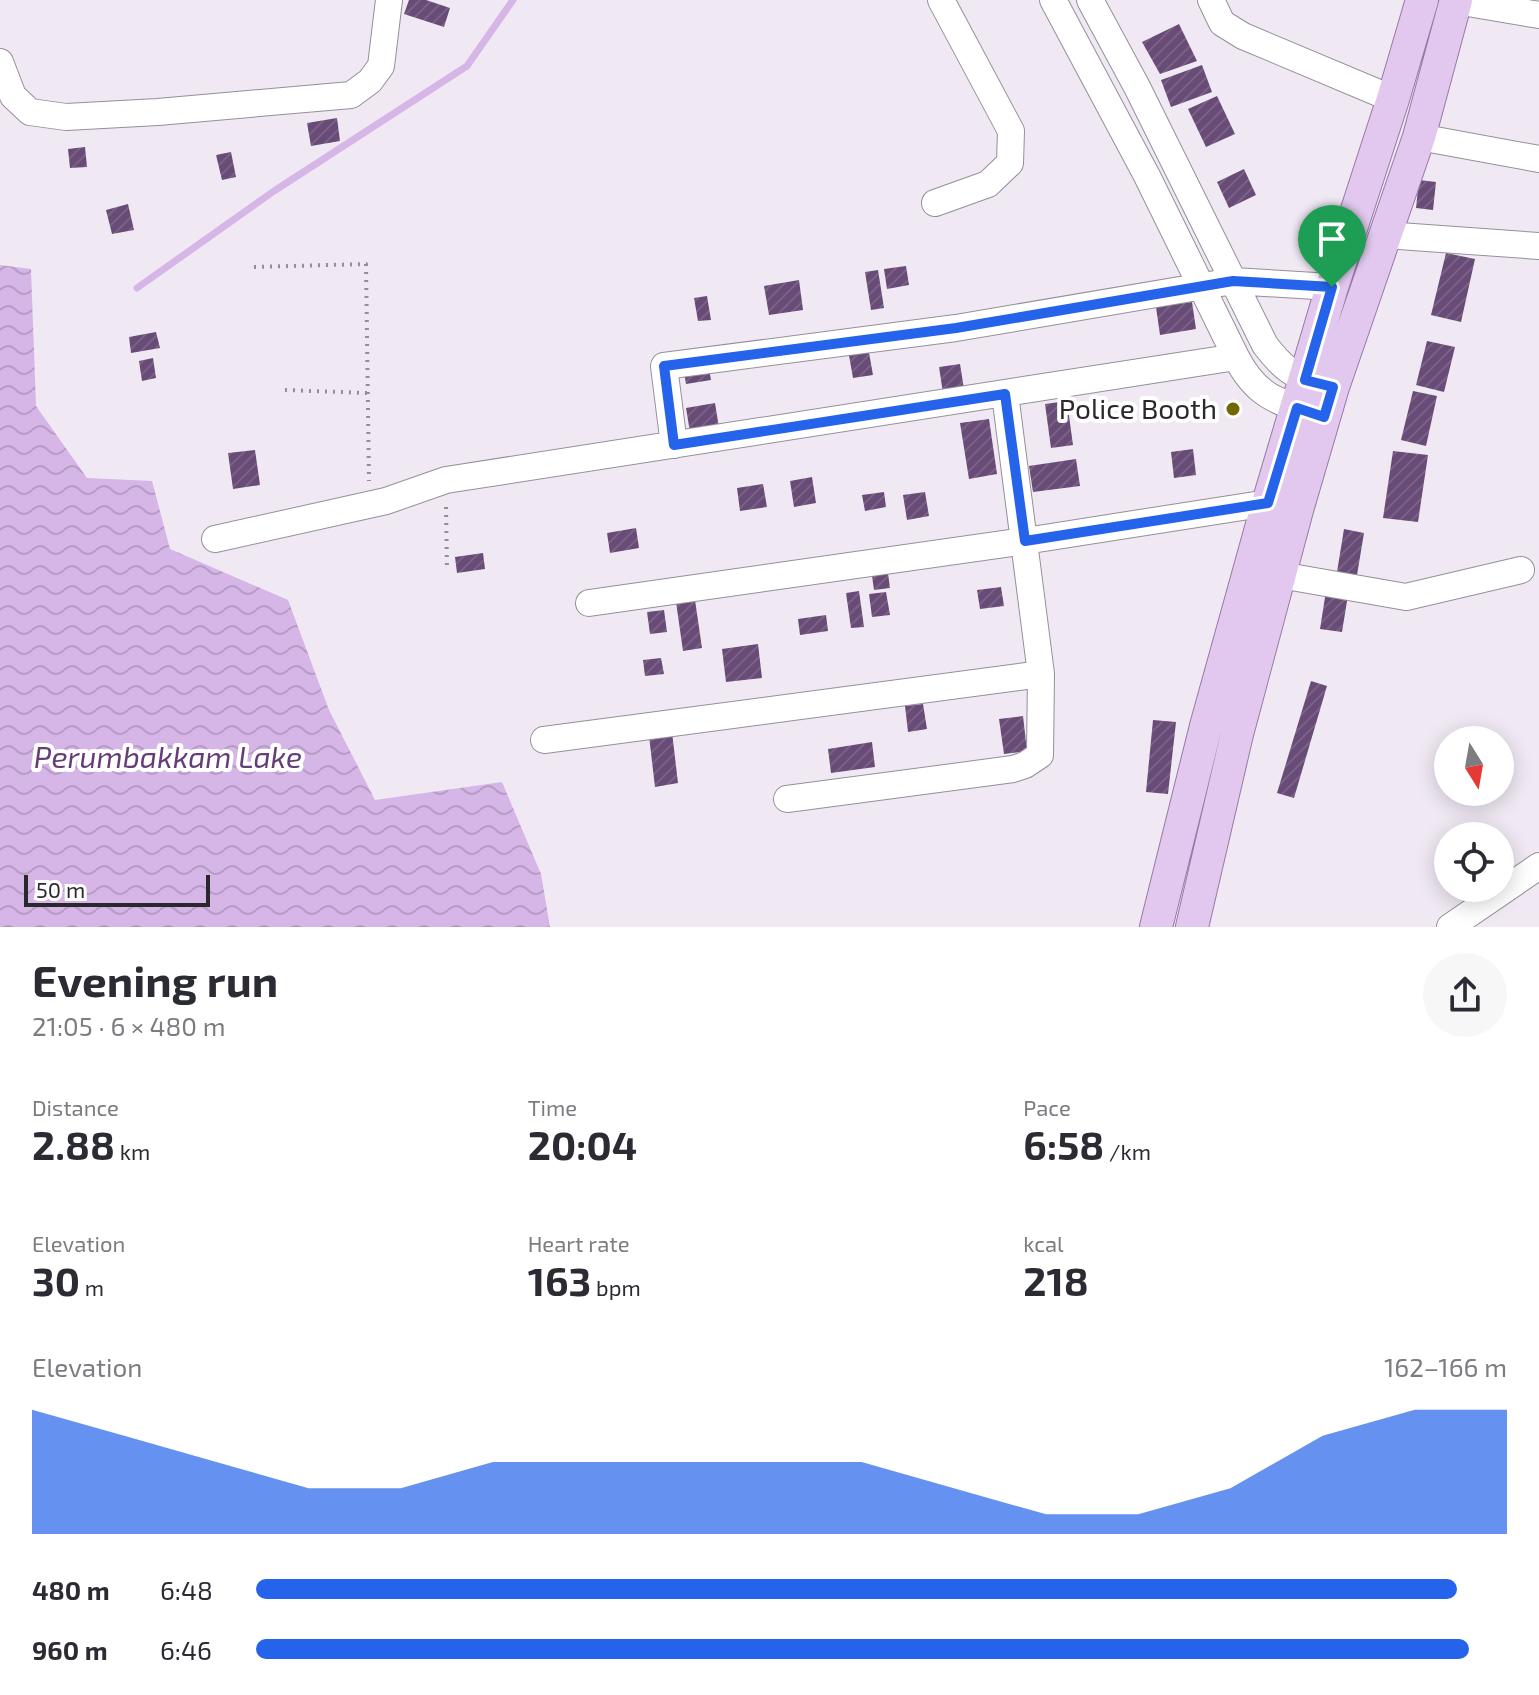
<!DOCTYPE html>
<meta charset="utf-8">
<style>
:root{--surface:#fff;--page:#f7f7f7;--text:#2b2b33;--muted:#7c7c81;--accent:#2563eb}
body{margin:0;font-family:"Exo 2",sans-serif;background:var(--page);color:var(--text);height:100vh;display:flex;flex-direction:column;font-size:30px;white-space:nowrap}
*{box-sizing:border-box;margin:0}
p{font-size:26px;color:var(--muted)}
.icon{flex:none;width:44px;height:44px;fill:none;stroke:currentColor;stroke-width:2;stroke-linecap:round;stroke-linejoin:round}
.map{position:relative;height:927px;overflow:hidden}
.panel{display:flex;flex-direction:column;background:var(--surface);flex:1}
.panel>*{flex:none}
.needle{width:52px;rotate:169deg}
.buttons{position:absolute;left:1434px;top:726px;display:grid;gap:16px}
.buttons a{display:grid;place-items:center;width:80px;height:80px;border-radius:50%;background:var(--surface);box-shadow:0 4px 20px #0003;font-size:40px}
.scale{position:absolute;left:24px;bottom:20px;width:186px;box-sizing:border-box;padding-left:8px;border:4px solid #2b282c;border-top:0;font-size:22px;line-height:28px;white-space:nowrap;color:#2b282c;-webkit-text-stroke:6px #fff;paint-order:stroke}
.pin{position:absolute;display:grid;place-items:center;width:68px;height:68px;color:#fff;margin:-82px -34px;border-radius:50% 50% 50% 0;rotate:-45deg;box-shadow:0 0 8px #0007}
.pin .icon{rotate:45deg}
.round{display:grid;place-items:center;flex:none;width:84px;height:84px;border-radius:42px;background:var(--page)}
.summary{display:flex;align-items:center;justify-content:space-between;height:136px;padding:0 32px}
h1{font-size:44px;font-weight:700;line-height:60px}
.metrics{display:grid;grid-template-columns:repeat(3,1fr);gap:12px;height:136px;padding:8px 32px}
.metrics div{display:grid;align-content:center}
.metrics b{font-size:40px;font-weight:700}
.metrics small{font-size:22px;font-weight:400}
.metrics p{font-size:22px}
.chart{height:224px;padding:16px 32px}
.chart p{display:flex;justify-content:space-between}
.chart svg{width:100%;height:144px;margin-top:8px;fill:var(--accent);opacity:.7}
ul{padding:0 32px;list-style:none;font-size:26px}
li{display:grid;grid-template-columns:128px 96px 1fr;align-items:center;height:60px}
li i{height:20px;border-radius:10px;background:var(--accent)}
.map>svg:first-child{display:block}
.water{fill:url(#water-waves)}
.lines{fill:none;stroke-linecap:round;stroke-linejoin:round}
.stream{stroke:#d6b5e7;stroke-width:7}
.building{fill:url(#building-hatch)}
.minor-casing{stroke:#958f99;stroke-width:28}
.major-casing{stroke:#9679a4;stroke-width:34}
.path{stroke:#938e96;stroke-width:4;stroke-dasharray:2 6;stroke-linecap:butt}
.minor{stroke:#fff;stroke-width:26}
.major{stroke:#e2c8ef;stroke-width:32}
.route-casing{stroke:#fff;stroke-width:16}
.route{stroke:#2563eb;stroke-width:10}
.poi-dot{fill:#716900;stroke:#fff;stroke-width:3}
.labels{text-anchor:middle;stroke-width:8;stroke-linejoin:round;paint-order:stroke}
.poi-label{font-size:28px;fill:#2b282c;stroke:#fff;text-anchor:end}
.water-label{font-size:30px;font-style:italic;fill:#663d79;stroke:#fff}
</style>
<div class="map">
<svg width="1539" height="927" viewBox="0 0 1539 927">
<defs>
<pattern id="water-waves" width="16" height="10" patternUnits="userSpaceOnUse" patternTransform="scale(2)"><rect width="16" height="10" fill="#d6b5e7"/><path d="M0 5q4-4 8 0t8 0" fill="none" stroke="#b89cc6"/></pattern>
<pattern id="building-hatch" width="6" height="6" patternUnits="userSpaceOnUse" patternTransform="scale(2)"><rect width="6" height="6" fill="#684b76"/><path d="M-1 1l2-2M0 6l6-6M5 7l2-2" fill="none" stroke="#796285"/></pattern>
</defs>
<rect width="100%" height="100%" fill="#f0e9f4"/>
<path class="water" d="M0 265 31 269 36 406 87 478 152 481 170 549 288 600 329 710 375 800 502 782 541 874 550 927H0Z"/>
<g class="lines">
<path class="stream" d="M137 288 274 191 467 66 513 0"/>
</g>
<path class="building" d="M409 0H426L450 8 444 27 404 14Z
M1179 24 1197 61 1160 74 1142 42Z
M1202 65 1212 92 1171 107 1161 80Z
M1217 96 1235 134 1206 147 1188 109Z
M337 118 340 141 311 146 307 123Z
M85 147 87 167 70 168 68 149Z
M231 152 236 177 222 180 216 155Z
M1244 169 1256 195 1229 208 1217 182Z
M1419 180 1436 182 1433 210 1416 208Z
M128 204 134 230 112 234 106 210Z
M1446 253 1475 259 1461 322 1431 315Z
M906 266 909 285 887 289 884 269Z
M878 270 884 308 871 310 865 272Z
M799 280 803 310 769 315 764 286Z
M707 296 711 320 698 321 694 298Z
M1192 302 1196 329 1160 335 1156 307Z
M156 332 160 348 131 353 129 337Z
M1427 341 1455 347 1444 392 1416 385Z
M868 347 873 375 853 378 848 350Z
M153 358 156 378 142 381 139 361Z
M708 363 711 380 686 384 683 367Z
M960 364 964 389 943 393 939 367Z
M1413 391 1437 396 1426 446 1401 440Z
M1067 401 1073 445 1051 448 1045 404Z
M715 403 720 434 691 438 686 408Z
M989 419 997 474 969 479 960 423Z
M1193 449 1196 475 1174 478 1171 452Z
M255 450 260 485 233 489 228 453Z
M1393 451 1428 455 1418 522 1383 518Z
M1076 459 1080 486 1033 492 1029 466Z
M812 477 816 503 794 507 790 481Z
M763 484 767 507 740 511 737 488Z
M884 492 886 507 865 511 862 495Z
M925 492 929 516 907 520 903 495Z
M636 528 639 548 610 553 607 533Z
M1344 529 1364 533 1357 575 1337 572Z
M483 553 485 569 457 573 455 557Z
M887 566 890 588 874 590 871 569Z
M1001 587 1004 606 980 609 977 590Z
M859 591 864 627 851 628 846 593Z
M1326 591 1348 595 1342 632 1320 629Z
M886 592 890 615 872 617 869 594Z
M695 600 702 648 683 651 676 602Z
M664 610 667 632 650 634 647 612Z
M826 615 828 631 800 635 798 619Z
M758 644 762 678 726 682 722 649Z
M661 658 664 674 645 676 643 660Z
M1311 681 1327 686 1294 798 1277 793Z
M923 704 927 729 908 732 905 706Z
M1023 716 1027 751 1004 754 999 719Z
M1153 720 1176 722 1168 794 1146 792Z
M672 732 678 783 655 787 649 736Z
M872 742 875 767 831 773 828 749Z"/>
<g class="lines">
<g class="minor-casing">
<path id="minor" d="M1053 0 1147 176 1236 357C1255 394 1274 401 1313 413
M1090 0 1137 87 1265 345C1282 367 1292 376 1320 384
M1211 0 1222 23 1243 36 1393 99
M1456 1 1539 15
M0 62 13 96 30 112 66 117 158 112 351 95 370 81 381 66 389 0
M1419 137 1539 159
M935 203 988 184 1010 163 1011 131 941 0
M1385 235 1539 246
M674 445 664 366 956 328 1233 281 1332 287
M215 539 386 501 446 480 1236 357
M1280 575 1406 597 1521 570
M589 603 1025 541 1268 503
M544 740 1041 674
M787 799 1013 769 1025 765 1040 755 1041 674 1005 394
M1450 927 1539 866"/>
</g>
<g class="major-casing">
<path id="major" d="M1156 927 1206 726 1268 503 1332 287 1393 99 1422 0
M1192 927 1237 734 1297 510 1333 387 1419 137 1456 0"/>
</g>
<path class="path" d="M254 267 366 264 369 481
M285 390 367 393
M446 507 447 570"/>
<use href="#minor" class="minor"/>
<use href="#major" class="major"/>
</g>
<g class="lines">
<g class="route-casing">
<path id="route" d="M1233 281 1332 287 1305 380 1333 387 1324 417 1297 408 1268 503 1025 541 1005 394 674 445 664 366 956 328Z"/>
</g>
<use href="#route" class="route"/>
</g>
<circle class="poi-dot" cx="1233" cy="409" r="8"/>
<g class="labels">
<g class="poi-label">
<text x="1217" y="419">Police Booth</text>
</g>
<g class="water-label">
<text x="168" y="768">Perumbakkam Lake</text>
</g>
</g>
</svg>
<div class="buttons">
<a><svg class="needle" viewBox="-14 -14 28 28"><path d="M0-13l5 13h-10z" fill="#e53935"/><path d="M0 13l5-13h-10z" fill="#7c7c81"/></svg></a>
<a><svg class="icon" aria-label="locate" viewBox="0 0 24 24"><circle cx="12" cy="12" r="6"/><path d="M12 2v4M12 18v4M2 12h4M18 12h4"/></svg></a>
</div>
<div class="scale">50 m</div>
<div class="pin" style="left:1332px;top:287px;background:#1e9e55"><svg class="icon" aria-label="arrive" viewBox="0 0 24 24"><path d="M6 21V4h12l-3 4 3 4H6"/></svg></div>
</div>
<section class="panel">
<div class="summary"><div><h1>Evening run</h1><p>21:05 · 6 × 480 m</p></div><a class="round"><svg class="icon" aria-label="share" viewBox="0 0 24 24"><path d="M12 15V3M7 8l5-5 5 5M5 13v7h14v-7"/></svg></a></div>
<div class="metrics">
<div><p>Distance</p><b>2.88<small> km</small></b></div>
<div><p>Time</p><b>20:04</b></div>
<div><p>Pace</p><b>6:58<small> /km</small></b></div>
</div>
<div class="metrics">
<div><p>Elevation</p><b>30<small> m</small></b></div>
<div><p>Heart rate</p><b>163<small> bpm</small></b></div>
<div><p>kcal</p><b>218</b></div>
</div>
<div class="chart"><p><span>Elevation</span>162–166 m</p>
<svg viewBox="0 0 160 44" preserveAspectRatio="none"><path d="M0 44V6L10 14L20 22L30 30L40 30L50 22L60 22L70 22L80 22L90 22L100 30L110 38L120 38L130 30L140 14L150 6L160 6V44z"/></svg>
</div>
<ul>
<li><b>480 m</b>6:48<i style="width:96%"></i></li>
<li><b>960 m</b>6:46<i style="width:97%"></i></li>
</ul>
</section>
